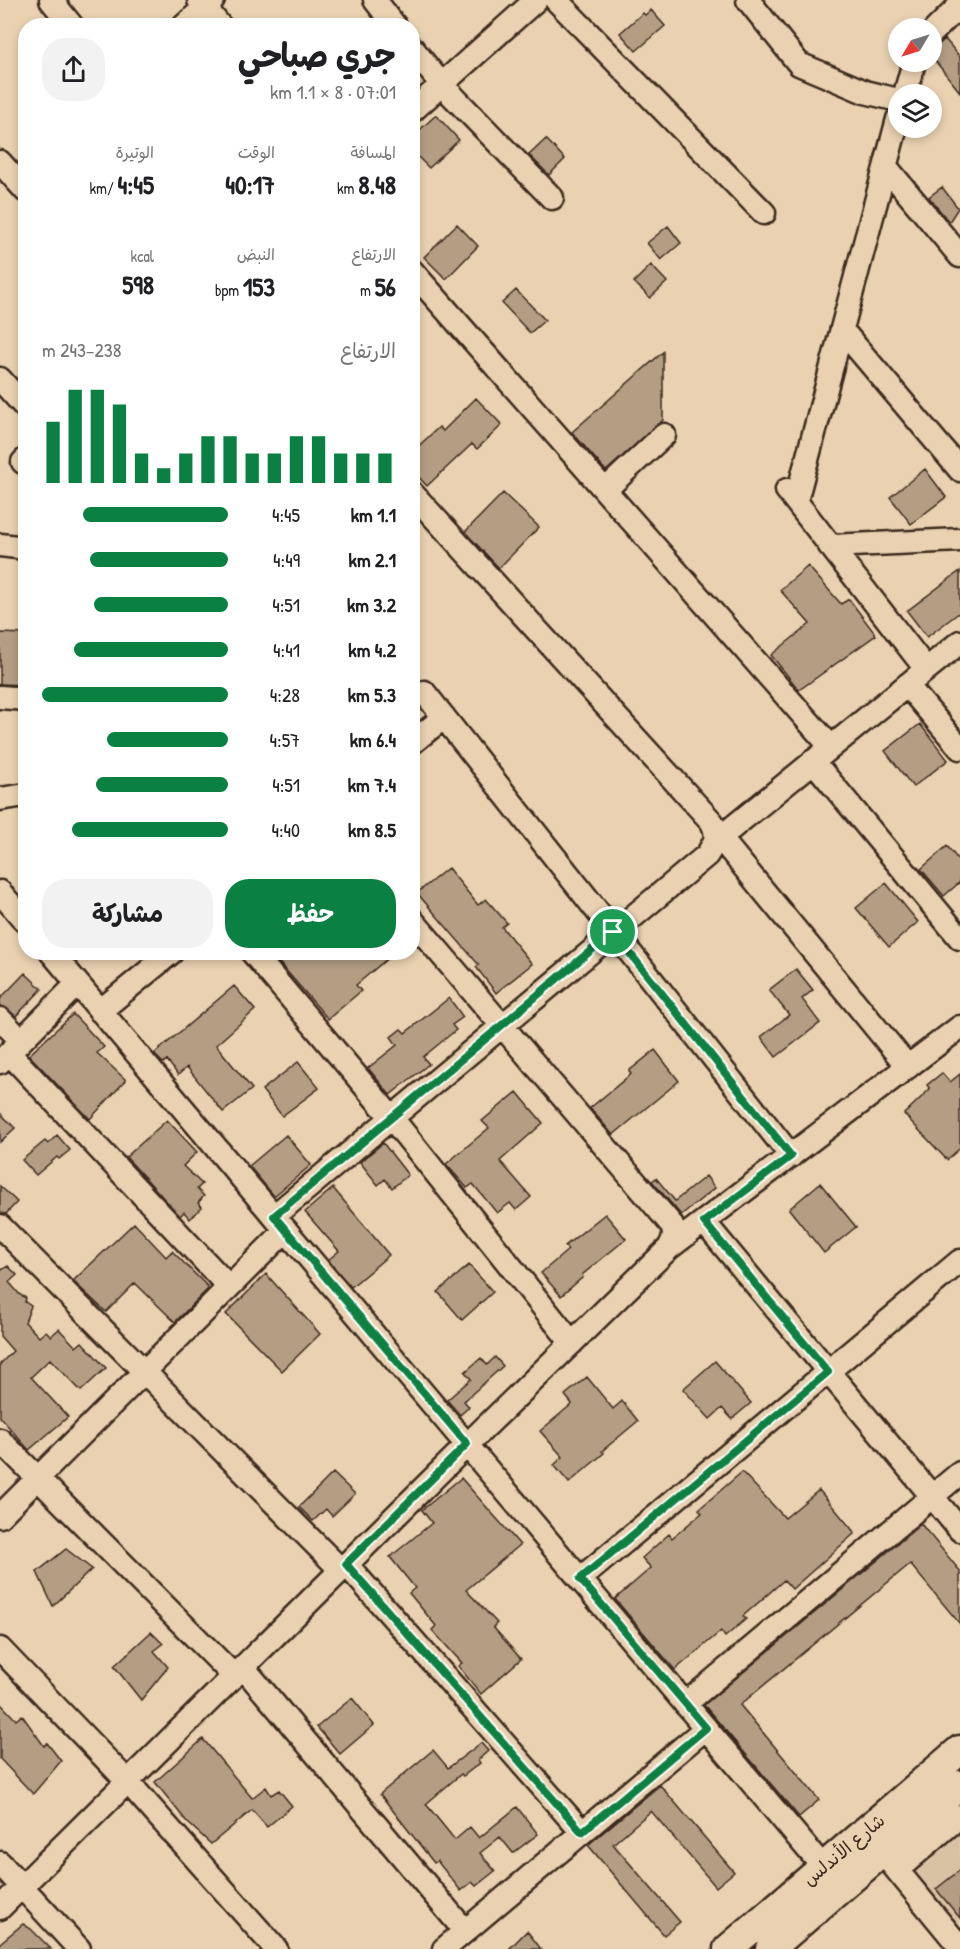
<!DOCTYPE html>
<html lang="ar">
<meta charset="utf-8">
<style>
:root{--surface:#fff;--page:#f2f2f2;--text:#202124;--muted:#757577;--accent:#0b8043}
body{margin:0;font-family:"Patrick Hand","Playpen Sans Arabic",sans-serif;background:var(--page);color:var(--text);direction:rtl;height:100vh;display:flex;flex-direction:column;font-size:22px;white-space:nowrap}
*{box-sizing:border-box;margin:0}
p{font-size:20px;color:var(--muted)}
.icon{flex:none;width:33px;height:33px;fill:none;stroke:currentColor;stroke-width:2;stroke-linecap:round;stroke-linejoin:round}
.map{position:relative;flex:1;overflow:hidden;direction:ltr}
.side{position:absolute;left:18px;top:18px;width:402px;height:942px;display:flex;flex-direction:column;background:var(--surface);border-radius:24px;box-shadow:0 3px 9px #0003;direction:rtl}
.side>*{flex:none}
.needle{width:39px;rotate:232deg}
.fabs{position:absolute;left:888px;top:18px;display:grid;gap:12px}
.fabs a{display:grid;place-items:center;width:54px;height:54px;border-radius:50%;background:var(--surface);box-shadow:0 3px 9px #0003;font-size:30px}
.pin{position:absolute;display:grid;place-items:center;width:51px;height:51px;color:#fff;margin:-26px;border:3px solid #fff;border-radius:50%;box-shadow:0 2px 6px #0007}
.round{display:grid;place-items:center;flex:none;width:63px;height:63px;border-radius:24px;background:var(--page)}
.overview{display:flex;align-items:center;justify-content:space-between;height:102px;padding:0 24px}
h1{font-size:33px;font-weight:700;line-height:45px}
.stats{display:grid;grid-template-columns:repeat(3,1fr);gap:9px;height:102px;padding:6px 24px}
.stats div{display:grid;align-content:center}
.stats b{font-size:26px;font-weight:700}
.stats small{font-size:16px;font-weight:400}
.stats p{font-size:16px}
.chart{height:168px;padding:12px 24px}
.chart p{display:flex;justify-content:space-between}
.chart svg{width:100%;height:108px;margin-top:6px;stroke:var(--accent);stroke-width:6}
.button{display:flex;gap:12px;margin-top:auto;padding:12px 24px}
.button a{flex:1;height:69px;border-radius:24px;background:var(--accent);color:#fff;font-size:24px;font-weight:700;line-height:69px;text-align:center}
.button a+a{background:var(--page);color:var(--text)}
ul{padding:0 24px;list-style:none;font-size:20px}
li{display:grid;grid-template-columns:96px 72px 1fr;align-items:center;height:45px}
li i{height:15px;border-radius:8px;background:var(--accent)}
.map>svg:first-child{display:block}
.built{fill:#d9c2a4}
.building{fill:#b39e84;stroke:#3b2a1e;stroke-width:1.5}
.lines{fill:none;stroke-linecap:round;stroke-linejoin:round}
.minor-casing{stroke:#3b2a1e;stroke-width:27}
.major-casing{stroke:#3b2a1e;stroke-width:33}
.minor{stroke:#e9d1b1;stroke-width:22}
.major{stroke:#e9d1b1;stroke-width:28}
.route-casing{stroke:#fff;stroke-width:12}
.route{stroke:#0b8043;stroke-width:8}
.labels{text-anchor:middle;stroke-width:6;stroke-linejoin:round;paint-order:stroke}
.street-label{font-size:18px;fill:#3b2a1e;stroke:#e9d1b1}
</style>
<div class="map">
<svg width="960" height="1949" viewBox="0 0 960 1949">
<rect width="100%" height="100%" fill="#e9d1b1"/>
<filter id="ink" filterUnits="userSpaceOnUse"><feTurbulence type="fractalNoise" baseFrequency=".0167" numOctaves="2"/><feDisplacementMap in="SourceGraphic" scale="12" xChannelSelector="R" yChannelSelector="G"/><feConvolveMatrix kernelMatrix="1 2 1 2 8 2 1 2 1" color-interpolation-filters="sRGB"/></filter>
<g filter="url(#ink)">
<path class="built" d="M960 1832V1949H946L894 1884Z"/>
<path class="building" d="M651 10 665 26 636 51 620 33 643 13 645 15Z
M945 39 960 57V92L932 57V50Z
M436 115 459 140 429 168 412 151V137Z
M546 139 565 159 549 175 529 155Z
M942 187 958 208 949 222 929 197Z
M457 224 478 246 446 279 424 257Z
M668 226 681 243 661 260 647 243Z
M651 265 667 282 650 298 634 282Z
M516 290 545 320 530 333 502 303Z
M663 352V420L606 471 572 432Z
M476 398 502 425 477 449 472 444 427 486 412 470V452L439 427 443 431Z
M925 469 946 497 911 524 890 497Z
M503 493 539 527 499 568 465 532Z
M808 566 841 604 849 599 876 635 799 690 771 655 810 624 780 590Z
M960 571V612L927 637 907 611Z
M0 633 26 634V685L0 684Z
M920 724 948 760 913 787 885 751Z
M947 846 960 862V882L944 896 921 869Z
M448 868 478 905 486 899 507 923 502 927 532 964 496 993 476 967 479 965 417 893Z
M886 883 918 922 889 947 856 908Z
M286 952H395L356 985 361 991 328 1019 277 960Z
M796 969 813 990 802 999 820 1023 776 1057 761 1037 789 1015 769 990Z
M25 973 42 989 16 1016 0 1005V999Z
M234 986 255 1010 216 1045 252 1089 223 1112 187 1067 178 1075 167 1060 163 1063 154 1054Z
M449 998 463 1017 452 1025 456 1030 423 1057 429 1064 390 1095 368 1068 397 1045 391 1037 401 1029 405 1033Z
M73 1014 104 1047 97 1053 126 1080 90 1119 29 1055Z
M655 1050 679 1081 613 1135 590 1108 631 1074 629 1071Z
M298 1062 319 1088 282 1116 262 1090Z
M942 1073 950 1082 960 1074V1148L947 1160 904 1114 930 1089 927 1085Z
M517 1092 543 1123 500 1161 531 1197 516 1210 510 1203 497 1213 473 1184 467 1188 446 1164 489 1128 482 1121Z
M0 1113 15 1128 0 1142Z
M167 1120 197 1152 183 1166 202 1184 197 1189 204 1196 198 1203 202 1207 190 1219 184 1212 180 1216 126 1157Z
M57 1135 70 1150 59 1159 57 1157 36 1175 22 1160 45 1141 48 1144Z
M286 1135 311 1165 274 1196 249 1166Z
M383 1143 408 1175 392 1188 385 1179 378 1185 360 1162Z
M706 1176 715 1188 681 1215 652 1181 656 1178 675 1201Z
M820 1183 856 1227 824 1253 789 1209Z
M0 1186 17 1202 6 1214 0 1213Z
M333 1188 389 1255 351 1287 328 1260 339 1251 305 1212Z
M605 1214 626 1239 582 1275 583 1277 561 1296 541 1273 568 1250 565 1246Z
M134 1223 166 1257 172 1251 209 1288 175 1322 135 1283 106 1312 73 1281Z
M469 1265 493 1292 462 1320 438 1292Z
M8 1266 17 1275 9 1282 20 1295 26 1298 25 1302 31 1306 25 1322 39 1337 46 1331 51 1336 59 1329 76 1347 82 1342 106 1368 81 1391 50 1359 31 1377 68 1417 29 1450 0 1417V1364L13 1351 0 1336V1271Z
M266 1274 320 1334 282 1371 226 1314Z
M495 1357 503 1366 464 1401 469 1407 460 1415 447 1400 471 1379 465 1372 481 1358 487 1365Z
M715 1361 751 1403 732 1419 722 1408 710 1419 683 1389Z
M587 1377 613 1409 622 1401 638 1421 602 1451 604 1453 569 1483 554 1465 563 1457 540 1431 572 1404 565 1395Z
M742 1472 785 1518 819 1490 855 1533 792 1589 784 1580 743 1616 746 1619 725 1637 721 1631 675 1670 615 1599 651 1568 642 1558 669 1534 672 1538 702 1513 699 1509Z
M333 1473 355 1494 332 1516 326 1509 313 1521 299 1507Z
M461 1478 520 1545 466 1590 497 1623 493 1627 521 1659 481 1694 458 1666 462 1663 432 1630 436 1626 409 1593 415 1588 390 1557 432 1523 422 1510Z
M921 1524 960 1571V1624L910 1564 740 1705 819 1800 799 1817 704 1705Z
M66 1549 92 1569 53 1606 37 1572Z
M151 1632 163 1644 154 1651 168 1667 141 1700 114 1666Z
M352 1698 374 1725 340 1754 317 1727Z
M0 1703 16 1720 22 1715 44 1746 47 1743 61 1761 33 1794 0 1759Z
M203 1739 252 1798 266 1787 271 1795 279 1790 292 1806 267 1827 252 1810 211 1844 187 1822 155 1782Z
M481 1743 488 1751 478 1760 480 1763 463 1776 461 1774 426 1804 455 1840 470 1827 479 1838 517 1807 538 1834 513 1853 500 1837 480 1853 495 1871 476 1886 472 1882 461 1891 437 1861 434 1863 380 1794 433 1750 448 1768Z
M660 1785 734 1872 716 1887 651 1811 613 1844 680 1922 664 1935 588 1845Z
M960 1870V1918L936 1889Z
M23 1924 31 1929 51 1949H0V1943Z
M527 1931 541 1949H509Z"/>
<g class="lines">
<g class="minor-casing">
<path id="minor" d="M51 0 72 26
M199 0 220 26
M375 0 395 26
M556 0 764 213
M748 0 799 64 865 92 898 100
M184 26 213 0
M932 33 960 5
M412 48 442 85 552 198
M905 94 914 62
M412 111 536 0
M0 162 26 191
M886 167 960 256
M412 271 831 747
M842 330 960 470
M0 379 26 408
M23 462 26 459
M605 490 664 435
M787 490 926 669
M796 501 898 119
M0 545 26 548
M830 546 960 540
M907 685 960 748
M424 692 791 1156
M0 697 26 699
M412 743 444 717
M813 761 960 938
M0 799 26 795
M717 834 908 1067
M716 841 960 642
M0 892 26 922
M51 952 823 1867
M252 952 391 1117 572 1343
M100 1011 172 952
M0 1019 21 1040
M9 1053 229 1287
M0 1062 77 984
M274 1216 707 855C715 842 719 837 712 822L412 493
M704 1222 960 1530
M0 1226 341 1570
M669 1248 960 1027
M0 1440 234 1676
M0 1516 286 1230
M346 1564 582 1832
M580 1579 960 1261
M0 1649 128 1782 276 1949
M243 1667 465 1931
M685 1704 960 1473
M882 1852 960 1947
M0 1863 79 1949
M897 1870 960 1816
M0 1908 467 1445 669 1248C674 1239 676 1234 671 1224L412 920
M444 1949 706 1728"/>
</g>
<g class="major-casing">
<path id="major" d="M728 1949 960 1750
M770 1949 960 1785"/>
</g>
<use href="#minor" class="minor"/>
<use href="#major" class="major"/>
</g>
</g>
<g class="lines" filter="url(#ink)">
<g class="route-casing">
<path id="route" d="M613 932 791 1156 704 1222 828 1372 580 1579 706 1728 582 1832 346 1564 467 1444 274 1216Z"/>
</g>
<use href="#route" class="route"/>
</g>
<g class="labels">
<g class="street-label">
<text transform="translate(844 1850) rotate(-40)" y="6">شارع الأندلس</text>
</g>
</g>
</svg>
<div class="fabs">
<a><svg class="needle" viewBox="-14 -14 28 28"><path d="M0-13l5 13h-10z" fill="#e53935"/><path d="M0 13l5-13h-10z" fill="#757577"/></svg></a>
<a><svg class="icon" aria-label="layers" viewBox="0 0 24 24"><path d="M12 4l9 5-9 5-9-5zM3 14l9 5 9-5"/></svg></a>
</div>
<div class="pin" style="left:613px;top:932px;background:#1e9e55"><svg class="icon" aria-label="arrive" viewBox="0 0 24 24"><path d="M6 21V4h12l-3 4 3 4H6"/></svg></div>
<section class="side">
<div class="overview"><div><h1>جري صباحي</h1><p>07:01 · 8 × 1.1 km</p></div><a class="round"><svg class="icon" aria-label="share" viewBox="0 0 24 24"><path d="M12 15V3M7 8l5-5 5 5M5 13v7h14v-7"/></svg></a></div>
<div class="stats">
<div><p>المسافة</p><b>8.48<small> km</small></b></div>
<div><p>الوقت</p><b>40:17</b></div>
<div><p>الوتيرة</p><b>4:45<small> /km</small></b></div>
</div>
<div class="stats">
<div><p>الارتفاع</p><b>56<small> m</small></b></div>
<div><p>النبض</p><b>153<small> bpm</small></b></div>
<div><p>kcal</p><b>598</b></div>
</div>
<div class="chart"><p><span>الارتفاع</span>238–243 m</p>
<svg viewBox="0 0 160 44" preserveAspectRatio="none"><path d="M5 44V19M15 44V6M25 44V6M35 44V12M45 44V32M55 44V38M65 44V32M75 44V25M85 44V25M95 44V32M105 44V32M115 44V25M125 44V25M135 44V32M145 44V32M155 44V32"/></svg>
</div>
<ul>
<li><b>1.1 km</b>4:45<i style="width:78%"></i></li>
<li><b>2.1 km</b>4:49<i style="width:74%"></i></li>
<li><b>3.2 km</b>4:51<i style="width:72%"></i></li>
<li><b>4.2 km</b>4:41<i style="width:83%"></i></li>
<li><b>5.3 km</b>4:28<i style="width:100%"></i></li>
<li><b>6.4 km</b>4:57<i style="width:65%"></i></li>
<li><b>7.4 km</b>4:51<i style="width:71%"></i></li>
<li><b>8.5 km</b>4:40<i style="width:84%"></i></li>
</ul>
<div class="button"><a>حفظ</a><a>مشاركة</a></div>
</section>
</div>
